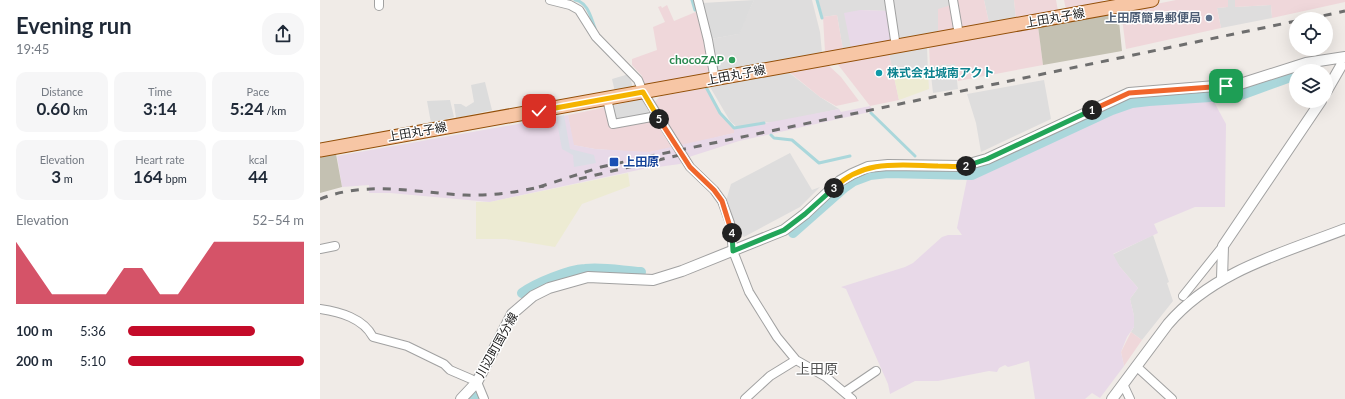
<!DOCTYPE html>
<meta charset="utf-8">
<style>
:root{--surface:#fff;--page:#f6f6f7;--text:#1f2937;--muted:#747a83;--accent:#c40b29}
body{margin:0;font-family:Lato,"Noto Sans JP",sans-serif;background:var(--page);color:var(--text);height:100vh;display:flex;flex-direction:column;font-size:15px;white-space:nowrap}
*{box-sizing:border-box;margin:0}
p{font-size:13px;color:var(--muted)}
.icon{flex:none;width:22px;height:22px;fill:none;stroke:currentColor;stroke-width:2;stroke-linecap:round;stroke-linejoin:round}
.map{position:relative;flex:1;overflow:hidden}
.sheet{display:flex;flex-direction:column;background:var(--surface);width:320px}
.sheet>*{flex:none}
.tools{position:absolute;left:969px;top:12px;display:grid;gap:8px}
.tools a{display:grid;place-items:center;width:44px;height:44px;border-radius:50%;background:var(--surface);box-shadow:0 4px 16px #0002;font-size:20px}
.pin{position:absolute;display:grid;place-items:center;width:34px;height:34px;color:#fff;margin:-17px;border-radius:8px;box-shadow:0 2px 6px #0006}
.km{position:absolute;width:20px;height:20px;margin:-10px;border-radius:50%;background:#222;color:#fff;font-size:11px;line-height:20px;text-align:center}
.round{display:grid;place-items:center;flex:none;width:42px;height:42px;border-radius:16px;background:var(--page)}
.summary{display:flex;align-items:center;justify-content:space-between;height:68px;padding:0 16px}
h1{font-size:22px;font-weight:700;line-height:30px}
.stats{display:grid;grid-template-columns:repeat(3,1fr);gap:6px;height:68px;padding:4px 16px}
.stats div{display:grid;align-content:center;border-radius:10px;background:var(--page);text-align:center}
.stats b{font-size:17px;font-weight:700}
.stats small{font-size:11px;font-weight:400}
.stats p{font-size:11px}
.chart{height:112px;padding:8px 16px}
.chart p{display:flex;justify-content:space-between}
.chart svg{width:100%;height:72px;margin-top:4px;fill:var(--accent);opacity:.7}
ul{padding:0 16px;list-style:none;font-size:13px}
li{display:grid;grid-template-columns:64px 48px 1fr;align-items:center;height:30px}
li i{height:10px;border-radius:5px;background:var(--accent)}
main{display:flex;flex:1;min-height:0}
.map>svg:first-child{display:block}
.residential{fill:#dedddd}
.commercial{fill:#efd7da}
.industrial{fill:#e8d9e8}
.construction{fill:#c4c1b2}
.farmland{fill:#edebd3}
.parking{fill:#dcdcdc}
.plaza{fill:#dbdde5}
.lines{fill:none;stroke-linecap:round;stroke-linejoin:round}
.stream{stroke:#aad7db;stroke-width:3}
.canal{stroke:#aad7db;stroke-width:10}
.minor-casing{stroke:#a1a1a1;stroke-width:10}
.tertiary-casing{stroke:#a1a1a1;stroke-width:12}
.primary-casing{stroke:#934f09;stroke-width:15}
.minor{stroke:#fff;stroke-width:8}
.tertiary{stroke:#fff;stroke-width:10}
.primary{stroke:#f7c6a5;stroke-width:13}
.rail{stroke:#6e6e6e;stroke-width:3;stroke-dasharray:8 8;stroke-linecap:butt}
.split-1-casing{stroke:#fff;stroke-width:8}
.split-2-casing{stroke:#fff;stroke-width:8}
.split-3-casing{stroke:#fff;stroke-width:8}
.split-4-casing{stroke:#fff;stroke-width:8}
.split-5-casing{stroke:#fff;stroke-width:8}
.split-6-casing{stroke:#fff;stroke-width:8}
.split-1{stroke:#f0652b;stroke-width:5}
.split-2{stroke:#22a559;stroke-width:5}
.split-3{stroke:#f5b400;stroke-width:5}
.split-4{stroke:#22a559;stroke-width:5}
.split-5{stroke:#f0652b;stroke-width:5}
.split-6{stroke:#f5b400;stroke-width:5}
.service-dot{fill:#5c6f8a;stroke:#fff;stroke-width:1.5}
.leisure-dot{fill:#2e9e5b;stroke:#fff;stroke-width:1.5}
.culture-dot{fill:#0f9aa8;stroke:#fff;stroke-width:1.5}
.transit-dot{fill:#1a4fb4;stroke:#fff;stroke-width:1.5}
.labels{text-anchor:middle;stroke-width:3;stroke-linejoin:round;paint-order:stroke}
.street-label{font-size:12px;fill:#202020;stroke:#fff}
.service-label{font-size:12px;font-weight:bold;fill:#4e5e75;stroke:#fff;text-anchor:end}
.leisure-label{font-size:12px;font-weight:bold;fill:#27864d;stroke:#fff;text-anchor:end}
.culture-label{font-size:12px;font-weight:bold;fill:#0d838f;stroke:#fff;text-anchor:start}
.transit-label{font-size:12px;font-weight:bold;fill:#164399;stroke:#fff;text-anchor:start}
.quarter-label{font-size:14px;fill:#535353;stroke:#fff}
</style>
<main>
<section class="sheet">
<div class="summary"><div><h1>Evening run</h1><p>19:45</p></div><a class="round"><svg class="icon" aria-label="share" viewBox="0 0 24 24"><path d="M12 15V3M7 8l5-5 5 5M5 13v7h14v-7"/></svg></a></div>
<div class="stats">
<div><p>Distance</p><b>0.60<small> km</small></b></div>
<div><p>Time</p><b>3:14</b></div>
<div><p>Pace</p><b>5:24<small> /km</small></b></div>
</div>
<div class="stats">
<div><p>Elevation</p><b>3<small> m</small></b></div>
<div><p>Heart rate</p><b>164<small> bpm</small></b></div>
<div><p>kcal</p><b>44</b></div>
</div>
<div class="chart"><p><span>Elevation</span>52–54 m</p>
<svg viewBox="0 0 160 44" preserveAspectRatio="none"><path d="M0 44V6L10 22L20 38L30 38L40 38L50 38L60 22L70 22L80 38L90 38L100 22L110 6L120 6L130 6L140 6L150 6L160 6V44z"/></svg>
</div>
<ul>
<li><b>100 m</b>5:36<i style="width:72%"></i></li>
<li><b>200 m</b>5:10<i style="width:100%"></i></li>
</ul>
</section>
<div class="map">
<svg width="1025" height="399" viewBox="0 0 1025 399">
<rect width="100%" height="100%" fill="#f0ebe7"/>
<path class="residential" d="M434 0H492L500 32 502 53 398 73 391 39 418 34Z
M498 0H566L568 11 540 10 531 48 523 50 517 15 503 17Z
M572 0H636L618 32 583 39 577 35Z
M664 0H694L696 19 669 23Z
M908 0H915V7L951 5 952 18 901 28 897 8 907 7Z
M607 46 608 73 574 77 569 54Z
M635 64 638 89 613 93 610 66Z
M467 71 500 97 519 109 454 123 441 122 418 128 410 121 390 87Z
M724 80 731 119 661 152 656 123 647 94Z
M470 153 492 190 500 187 480 207 424 237 413 226 406 201 411 184Z
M833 235 849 282 847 283 853 301 822 340 811 332 814 327V316L810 299 818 288 800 267 792 255Z"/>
<path class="commercial" d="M636 0H664L669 23 644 28 640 26Z
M694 0H736L738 11 696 19Z
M744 0H784L778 4 746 10Z
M856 0H908V7L897 8 901 28 806 49 801 11Z
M915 0H1025V2L952 18 951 5 915 7Z
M347 5 354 21 378 11 390 75 324 86 322 76 312 65V59L337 50 333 27 345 22 338 7 341 6 342 8Z
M631 5 634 29 618 32V9Z
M517 15 523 50 505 52 503 17Z
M718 26 723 65 638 81 635 64 610 66 609 46Z
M569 54 579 100 550 106 516 62Z
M507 64 521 77 539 101 516 106 500 97 468 71Z
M386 88 399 113 414 129V133L361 146 333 103 341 96Z
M287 107 334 119 352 148 329 152H319L275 149 253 145 248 115Z
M811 332 822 340 804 366 801 352Z"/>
<path class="industrial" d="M540 10 568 11 572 41 531 48 524 13Z
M893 100 906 124 905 207H875L834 224 838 233 793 254 800 267 818 288 810 299 814 316V327L807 337 801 352 804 366 780 398 772 393 765 399H715L709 361 688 367 685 365 679 368 677 372 669 371 618 381H595L570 394 568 384 526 289 521 287 585 267 593 263 622 237 628 235H642L637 228 647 179 655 178 794 111 812 105Z
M550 106 554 111 419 141 369 157 360 164 323 169 170 202 70 193H49V185L22 187 17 156 248 115 254 145 275 149 329 152 414 133V129L519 109 521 112Z"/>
<path class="construction" d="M798 11 802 51 723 65 718 26Z
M16 154 22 187 0 193V156Z"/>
<path class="farmland" d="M608 73 609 89 579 100 574 77Z
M308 173 310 186 262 204 235 247 186 239H156V202H170Z"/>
<path class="parking" d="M434 0 419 34 391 39 382 3Z
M309 74 313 88 295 92 292 79Z
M165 82 172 110 136 118 134 104H141L146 107 154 102 151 85Z
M321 99 323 100 329 111 326 116 298 121 295 119 291 106Z
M130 100 134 117 111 123 107 101Z"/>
<path class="plaza" d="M244 115 250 149 274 155 276 163 254 167 253 155 242 149 236 117Z"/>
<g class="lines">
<path class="stream" d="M255 0C268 2 271 18 275 28
M372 0 375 10
M497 0 502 18
M386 87 400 113 414 128 444 123
M551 113 595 156
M451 135 454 138 472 140 499 163 530 156
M595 171 596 174"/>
<path class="canal" d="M473 233 524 188 534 181 550 175 568 173 652 175 792 110 812 103 829 101 921 95 976 75
M202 293C216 283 248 270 265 269 283 267 303 271 321 272
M152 399 156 394"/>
<g class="minor-casing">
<path id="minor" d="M59 0V6
M230 0 250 5 259 10 276 37 318 80 323 92 370 167 394 190 402 201 410 223 413 251 429 292 457 337 476 360 506 377 532 399
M378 0 388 40 395 80
M569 0 576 47
M633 0 639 35
M287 99 293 124 337 116
M0 249 15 246
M863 296 903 246
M0 309C20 312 43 318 53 337L87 346 124 364 130 370 151 379 157 382 164 399
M816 366 852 399
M803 384 810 399
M525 392 556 371
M425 399 450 376 476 360"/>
</g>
<g class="tertiary-casing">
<path id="tertiary" d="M1006 92 1025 59
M902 279 903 246 1001 101
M141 399 157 382 192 314 213 296 229 288 268 277 333 280 362 271 464 230 485 214 520 181 532 174 548 167 568 165 642 166 667 159 809 93 920 84 986 63 1025 57
M792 399 848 324C893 271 963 253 1025 229"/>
</g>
<g class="primary-casing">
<path id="primary" d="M0 150 832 0"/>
</g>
<use href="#minor" class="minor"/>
<use href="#tertiary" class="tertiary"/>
<use href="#primary" class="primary"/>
<path class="rail" d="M988 19 1025 11
M259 179 368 153
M219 187 281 167 336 155 976 21
M0 199C47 180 97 193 145 195 172 196 198 192 224 186"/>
</g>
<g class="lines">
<g class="split-1-casing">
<path id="split-1" d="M772 110 809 93 906 86"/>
</g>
<g class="split-2-casing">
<path id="split-2" d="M646 166 667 159 772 110"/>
</g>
<g class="split-3-casing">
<path id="split-3" d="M514 188C544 159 579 165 618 166 627 166 637 167 646 166"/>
</g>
<g class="split-4-casing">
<path id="split-4" d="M412 233 413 251 464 230 485 214 514 188"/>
</g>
<g class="split-5-casing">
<path id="split-5" d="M339 119 370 167 394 190 402 201 412 233"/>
</g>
<g class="split-6-casing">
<path id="split-6" d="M219 111 323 92 339 119"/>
</g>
<use href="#split-1" class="split-1"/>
<use href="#split-2" class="split-2"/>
<use href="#split-3" class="split-3"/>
<use href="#split-4" class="split-4"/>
<use href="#split-5" class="split-5"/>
<use href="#split-6" class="split-6"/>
</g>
<circle class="service-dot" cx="889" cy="18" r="4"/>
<circle class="leisure-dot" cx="412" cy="60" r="4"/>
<circle class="culture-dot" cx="559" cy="73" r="4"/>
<rect class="transit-dot" x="289" y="157" width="10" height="10" rx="2"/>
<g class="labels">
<g class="street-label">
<text transform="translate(735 18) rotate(-10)" y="4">上田丸子線</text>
<text transform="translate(416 75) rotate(-11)" y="4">上田丸子線</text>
<text transform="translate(97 132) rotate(-10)" y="4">上田丸子線</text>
<text transform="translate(177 345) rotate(-61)" y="4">川辺町国分線</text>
</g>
<g class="service-label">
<text x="881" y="22">上田原簡易郵便局</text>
</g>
<g class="leisure-label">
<text x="404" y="64">chocoZAP</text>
</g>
<g class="culture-label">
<text x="567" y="77">株式会社城南アクト</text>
</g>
<g class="transit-label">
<text x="303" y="166">上田原</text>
</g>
<g class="quarter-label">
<text x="497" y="374">上田原</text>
</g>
</g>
</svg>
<div class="tools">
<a><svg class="icon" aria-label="locate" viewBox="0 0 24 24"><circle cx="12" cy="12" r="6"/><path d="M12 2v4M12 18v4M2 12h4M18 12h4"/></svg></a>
<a><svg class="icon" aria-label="layers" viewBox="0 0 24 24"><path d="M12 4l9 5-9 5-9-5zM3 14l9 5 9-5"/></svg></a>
</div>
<div class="pin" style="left:906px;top:86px;background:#1e9e55"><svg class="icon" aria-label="arrive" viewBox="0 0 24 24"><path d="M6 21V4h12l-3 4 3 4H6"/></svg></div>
<div class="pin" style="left:219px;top:111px;background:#d93025"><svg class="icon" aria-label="check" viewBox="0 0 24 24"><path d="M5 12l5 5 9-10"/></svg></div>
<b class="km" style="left:772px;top:110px">1</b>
<b class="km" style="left:646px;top:166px">2</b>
<b class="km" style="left:514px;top:188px">3</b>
<b class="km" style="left:412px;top:233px">4</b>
<b class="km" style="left:339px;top:119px">5</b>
</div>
</main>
